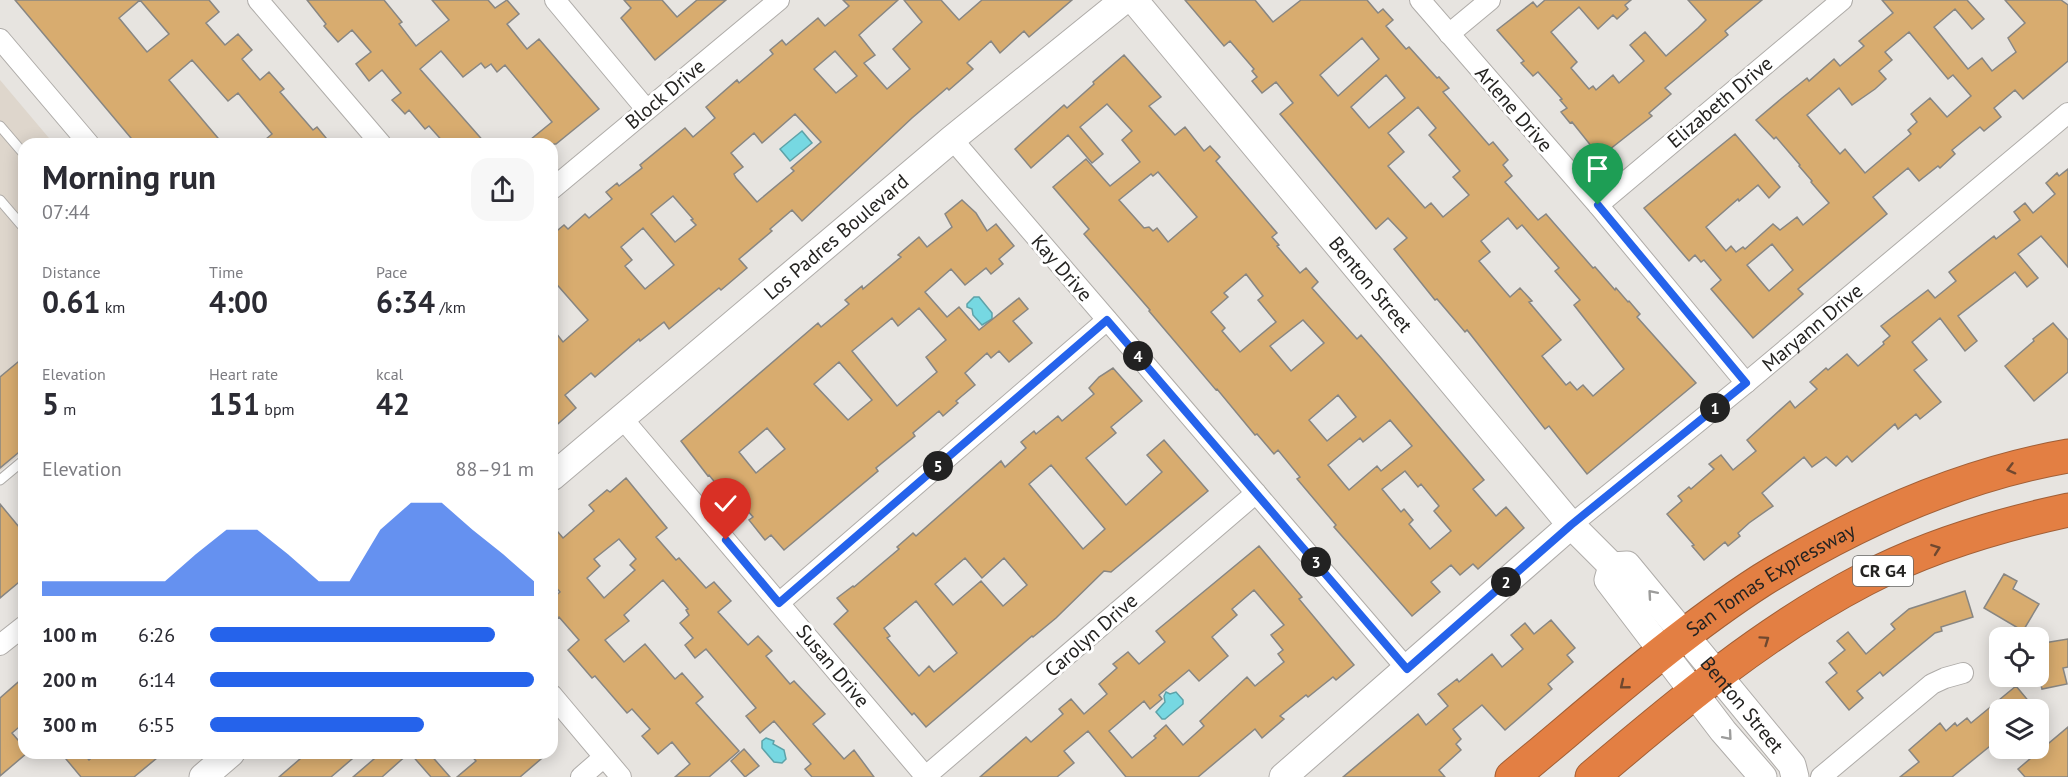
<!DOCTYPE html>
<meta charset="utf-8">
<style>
:root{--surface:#fff;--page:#f7f7f7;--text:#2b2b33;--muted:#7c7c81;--accent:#2563eb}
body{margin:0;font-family:"PT Sans",sans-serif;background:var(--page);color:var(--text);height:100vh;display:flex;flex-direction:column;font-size:22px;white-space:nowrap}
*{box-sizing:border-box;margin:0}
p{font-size:20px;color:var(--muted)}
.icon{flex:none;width:33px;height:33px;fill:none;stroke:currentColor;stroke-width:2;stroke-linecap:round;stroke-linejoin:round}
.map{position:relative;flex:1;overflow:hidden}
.details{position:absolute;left:18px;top:138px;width:540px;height:621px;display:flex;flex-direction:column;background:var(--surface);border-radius:18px;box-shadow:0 3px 15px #0003}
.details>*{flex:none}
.fabs{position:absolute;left:1989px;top:627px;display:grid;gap:12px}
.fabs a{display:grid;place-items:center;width:60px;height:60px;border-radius:12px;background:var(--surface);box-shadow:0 3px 15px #0003;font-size:30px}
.pin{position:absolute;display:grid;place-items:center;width:51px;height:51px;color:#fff;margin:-62px -26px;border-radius:50% 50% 50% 0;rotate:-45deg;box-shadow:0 0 6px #0007}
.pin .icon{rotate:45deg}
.km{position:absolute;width:30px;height:30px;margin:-15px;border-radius:50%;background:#222;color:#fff;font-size:16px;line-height:30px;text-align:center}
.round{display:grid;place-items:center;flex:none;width:63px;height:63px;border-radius:18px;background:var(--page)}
.overview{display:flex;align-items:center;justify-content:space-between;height:102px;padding:0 24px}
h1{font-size:33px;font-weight:700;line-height:45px}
.metrics{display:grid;grid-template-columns:repeat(3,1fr);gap:9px;height:102px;padding:6px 24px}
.metrics div{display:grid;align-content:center}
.metrics b{font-size:30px;font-weight:700}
.metrics small{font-size:16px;font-weight:400}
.metrics p{font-size:16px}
.chart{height:168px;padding:12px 24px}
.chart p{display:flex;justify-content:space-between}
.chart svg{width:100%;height:108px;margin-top:6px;fill:var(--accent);opacity:.7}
ul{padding:0 24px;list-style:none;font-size:20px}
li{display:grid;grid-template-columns:96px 72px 1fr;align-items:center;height:45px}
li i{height:15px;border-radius:8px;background:var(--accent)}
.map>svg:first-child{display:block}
.built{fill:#ded6cc}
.water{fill:#76d8e2;stroke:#5da2a8;stroke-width:1.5}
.building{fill:#d8ac6f;stroke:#888682;stroke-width:1.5;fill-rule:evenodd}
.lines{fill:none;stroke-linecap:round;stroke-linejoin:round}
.lane-casing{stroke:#afaca9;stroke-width:11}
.street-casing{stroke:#afaca9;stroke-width:22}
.secondary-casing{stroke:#afaca9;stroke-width:29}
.highway-casing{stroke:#a05f37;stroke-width:35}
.lane{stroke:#fff;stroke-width:9}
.street{stroke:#fff;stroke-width:20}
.secondary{stroke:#fff;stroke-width:27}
.highway{stroke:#e37f43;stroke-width:33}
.oneway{stroke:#70482f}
.oneway2{stroke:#9c9c9b}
.route-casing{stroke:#fff;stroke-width:12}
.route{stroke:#2563eb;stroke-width:8}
.labels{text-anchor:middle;stroke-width:6;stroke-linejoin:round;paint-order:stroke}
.shield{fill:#fff;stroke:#666564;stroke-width:1.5}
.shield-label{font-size:18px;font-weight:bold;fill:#242321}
.street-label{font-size:20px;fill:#242321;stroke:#fff}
</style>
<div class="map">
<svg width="2068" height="777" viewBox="0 0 2068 777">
<rect width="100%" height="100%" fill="#e7e4e0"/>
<path class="built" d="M0 80 54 144H24V451L0 471Z"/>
<path class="water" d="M802 131 812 143 790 161 780 149Z
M974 297H979L992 313V319L982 325 973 315 972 309 967 307V304Z
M1166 692 1170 694 1176 692 1183 700V704L1165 719H1162L1156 712 1165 702 1164 696Z
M766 738 774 741 773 744 784 750 786 759 782 763 774 762 762 748V741Z"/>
<path class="building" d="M15 0H140L119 18 147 52 169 34 140 0H209L219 12 206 23 225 45 238 34 252 50 242 59 260 80 269 72 284 89 280 92 313 130 317 127 331 144H260L272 134 238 93 228 101 192 60 169 80 223 144H136Z
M307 0H384L402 22 399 24 416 46 449 20 432 0H488L495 8 507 0 519 14 507 24 527 49 539 39 599 109 556 144H525L552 122 505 65 497 72 491 64 485 68 481 63 463 77 441 51 420 69 486 144H445L429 126 425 129 409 110 405 114 392 100 401 93 382 70 369 81 356 64 371 52 352 30 338 42 324 26 326 24Z
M624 0H662L677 17 697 0H726L655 60 621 18 631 8Z
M843 0H898L859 35 875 55 864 63 887 89 910 69 893 49 922 22 904 0H941L959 20 982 0H1072L1029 37 1024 31 1000 53 991 41 967 63 973 69 949 90 947 88 912 118 802 221 792 210 770 229 772 231 739 259 747 268 721 290 719 288 669 329 664 322 640 341 639 339 595 377 591 373 565 395 576 408 552 429V328L563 342 588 320 552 279V235L564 225 568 229 585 214 589 218 612 199 606 192 617 183 619 186 642 168 640 165 685 128 693 137 715 118 706 107 737 80 739 83 773 54 770 50 782 40 786 45 818 18 825 26 849 6ZM835 51 857 76 836 93 814 69ZM795 114 821 142 791 168 794 171 757 202 736 178 734 174 743 167 731 153 754 133 762 143ZM673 196 693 219 691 220 696 225 675 242 651 214ZM643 228 674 265 645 289 625 266 632 260 621 247Z
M1185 0H1255L1273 22 1301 0H1367L1378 13 1383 9 1393 20 1386 26 1406 49 1409 47 1437 78 1439 77 1449 88 1443 92 1489 145 1493 142 1508 160 1503 165 1512 176 1505 182 1538 220 1546 214 1593 268 1595 267 1615 290 1616 288 1628 302 1629 301 1640 314 1637 317 1696 383 1587 474 1549 426 1545 429 1467 330 1465 332 1437 299 1435 300 1394 249 1407 238 1388 218 1376 229 1280 114 1293 103 1276 82 1262 93 1252 81 1257 77 1252 71 1254 69 1230 41 1224 46ZM1362 38 1379 59 1338 96 1320 75ZM1386 75 1405 98 1369 128 1351 107ZM1418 107 1436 128 1429 135 1460 171 1453 177 1469 195 1443 217 1431 203 1425 208 1388 166 1404 152 1388 133ZM1508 218 1517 229 1522 225 1559 268 1555 271 1580 300 1574 305 1624 369 1593 396 1583 385 1577 390 1570 382 1566 385 1542 356 1561 340 1529 302 1532 301 1520 288 1510 297 1479 261 1490 252 1481 241Z
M1545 0H1631L1625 5 1628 9 1617 19 1613 15 1598 29 1579 7 1551 32 1577 62 1571 68 1589 89 1593 86 1596 90 1613 75 1619 83 1644 61 1630 45 1645 32 1666 56 1698 28 1706 20 1688 0H1762L1725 31 1728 35 1665 88 1671 94 1649 113 1652 116 1600 157 1572 122 1570 123 1561 112 1567 108 1560 100 1562 99 1538 72 1533 76 1521 63 1524 61 1497 30 1533 2 1537 7Z
M1882 0H1967L1984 19 1972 29 1955 9 1934 27 1968 69 1982 58 1992 71 2016 52 2008 38 2025 23 2005 0H2061L2068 5V61L2023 99 2015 90 1994 108 2001 117 1984 131 1980 127 1952 150 1955 154 1940 168 1938 166 1919 181 1908 168 1873 197 1887 214 1798 289 1803 294 1753 338 1711 289 1721 280 1704 260 1701 262 1695 255 1689 261 1644 208 1735 134 1780 187 1769 198 1758 185 1739 201 1738 199 1706 227 1726 251 1731 246 1736 252 1743 247 1745 249 1773 224 1780 230 1797 217 1803 225 1829 203 1811 182 1812 181 1799 166 1800 165 1776 137 1774 139 1756 120 1782 98 1807 78 1809 81 1834 59 1840 66 1864 46 1859 41 1893 13ZM1909 32 1948 79 1953 75 1971 96 1947 117 1930 98 1911 114 1917 122 1908 130 1911 134 1865 173 1845 149 1840 154 1807 115 1839 88 1852 105 1875 89 1886 79 1879 71 1892 60 1885 52ZM1772 244 1793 270 1769 291 1747 265Z
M1124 55 1161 97 1149 106 1175 135 1185 127 1204 151 1210 146 1220 157 1216 161 1277 233 1272 237 1279 245 1277 246 1300 273 1306 268 1318 282 1312 288 1357 339 1361 335 1381 358 1484 480 1473 489 1496 516 1506 507 1524 528 1478 569 1473 564 1460 575 1451 565 1431 582 1440 592 1412 616 1334 527 1336 525 1297 479 1300 477 1278 450 1274 454 1257 434 1255 435 1217 389 1216 390 1149 311 1150 310 1084 234 1089 229 1053 187 1086 159 1110 186 1140 162 1122 140 1132 131 1107 104 1080 127 1103 154 1092 163 1068 135 1031 168 1015 149 1064 105 1067 108 1094 84 1093 82ZM1158 172 1197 217 1168 242 1157 228 1153 231 1149 227 1144 228 1119 200 1151 174 1153 176ZM1246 274 1263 296 1258 300 1276 322 1240 352 1222 331 1225 328 1211 312 1228 297 1224 293ZM1303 320 1324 343 1291 371 1270 346ZM1338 395 1356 417 1327 441 1309 420ZM1390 420 1412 446 1381 471 1377 466 1349 490 1328 465 1360 438 1363 442ZM1405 471 1418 487 1421 484 1439 506 1434 511 1451 531 1430 549 1409 524 1413 520 1404 509 1401 512 1382 489Z
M2068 169V267L2041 236 2018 254 2038 278 2027 287 2015 272 1958 316 1977 341 1965 351 1940 318 1912 342 1927 360 1914 370 1941 402 1920 419 1916 414 1898 429 1895 424 1852 462 1847 456 1836 466 1826 457 1812 467 1804 457 1762 493 1773 506 1749 523 1738 533 1740 536 1728 546 1725 542 1704 560 1692 546 1694 545 1667 514 1682 501 1678 496 1689 487 1691 489 1714 469 1709 464 1721 455 1733 470 1756 451 1747 440 1790 401 1795 408 1817 389 1810 382 1826 368 1828 370 1847 354 1858 366 1884 344 1883 342 1890 336 1881 326 1928 290 1935 298 1956 281 1949 272 1994 236 1996 239 2020 220 2014 212 2025 203 2033 213 2055 194 2046 183 2057 173 2059 176Z
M962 200 976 213 987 231 996 224 1014 246 999 259 1003 264 991 274 986 268 965 285 951 269 925 292 947 317 959 307 979 330 1019 298 1028 309 1013 321 1032 343 1009 362 999 351 991 358 987 353 965 373 975 385 956 401 958 403 943 416 939 411 913 433 915 436 876 468 878 471 784 550 771 535 765 540 749 520 753 517 727 487 722 491 709 475 708 476 681 441 818 323 821 327 849 304 845 300 862 286 863 289 901 257 898 255 919 237 927 247 952 227 945 214ZM919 308 946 340 926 357 937 372 897 406 852 351 892 318 898 326ZM839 362 872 400 848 420 814 384ZM767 428 785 449 756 473 739 452Z
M2053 323 2068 340V372L2034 401 2005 366 2034 341 2033 339Z
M24 357V448L0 468V377Z
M1113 368 1142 401 1111 427 1116 433 1086 458 1126 505 1162 472 1147 455 1164 440 1208 491 1111 572 1104 571 1056 618 1033 637 1032 636 926 727 914 713 912 715 834 624 848 611 837 598 853 586 854 587 899 549 897 547 913 533 916 536 1001 461 1005 467 1026 448 1021 442 1034 431 1036 434 1058 416 1062 421 1094 394 1089 388 1099 377ZM1051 465 1105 529 1083 549 1029 484ZM965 558 982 578 1004 558 1027 585 1003 606 981 581 953 605 935 584ZM916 601 957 653 934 672 929 666 919 676 887 638 890 636 884 628Z
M626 478 667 528 656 537 676 560 679 558 706 588 714 582 731 601 718 612 748 645 758 636 772 651 766 656 790 684 794 681 825 714 813 724 844 759 854 750 874 777H812L805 769 811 764 774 721 760 733 746 716 756 708 706 649 695 658 685 645 693 638 680 623 689 615 686 610 688 609 663 580 624 615 629 621 605 640 624 662 645 644 675 679 682 673 703 697 696 703 739 751 709 777H675L690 764 672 742 658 754 642 736 650 729 632 709 627 713 595 676 592 678 568 650 579 640 559 617 552 623V599L560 592 552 583V525L563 538 594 511 589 505 607 490 610 492ZM619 539 636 559 630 565 635 570 604 598 587 578 600 566 594 559Z
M0 504 24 533V578L0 598Z
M1259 546 1302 597 1299 599 1354 665 1336 680 1333 677 1308 697 1306 695 1280 716 1284 719 1262 738 1255 729 1198 777H1126L1088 731 1064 751 1074 763 1057 777H980L1026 737 1031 742 1063 714 1059 709 1071 699 1084 714 1107 694 1099 684 1117 668 1113 664 1128 652 1139 664 1165 642 1156 631ZM1254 590 1284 625 1271 635 1283 650 1278 654 1284 662 1255 686 1247 677 1200 721 1204 726 1183 745 1166 725 1154 736 1156 738 1132 758 1109 731 1144 701 1150 709 1162 699 1159 695 1189 670 1199 681 1228 656 1212 637 1237 615 1232 609Z
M2004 574 2017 581 2013 589 2039 604 2023 631 1984 608Z
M1965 591 1973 617 1941 627 1942 631 1935 633 1883 676 1880 672 1857 691 1863 698 1849 710 1826 682 1837 673 1829 663 1845 650 1837 641 1848 632 1866 654 1895 629 1891 624 1909 609Z
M1551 620 1575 648 1567 655 1573 662 1548 684 1552 689 1505 730 1482 705 1453 729 1461 739 1456 744 1461 750 1439 770 1445 777H1343L1418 714 1426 725 1448 706 1438 694 1457 679 1459 682 1492 654 1502 667 1523 649 1511 635 1525 623 1534 634Z
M2068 639V667L2063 668 2067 684 2042 689 2038 673V644Z
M24 677V723L12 733 24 747V753H27L0 776V698Z
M2016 686 2036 710H2000V738L1952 777H1900L1919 762 1909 750 1940 723 1946 731 1955 723 1957 726 1967 718 1971 723Z
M2068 727V777H2025L2018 769Z
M744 749 759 766 745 777 731 761Z
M61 753H83L89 760 97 753H163L134 777H81Z
M307 753H359L331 777H279Z
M381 753H409L382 777H353Z
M410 753H429L450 777H431Z
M469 753H548L520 777H457L476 761Z"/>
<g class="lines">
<g class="lane-casing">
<path id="lane" d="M0 126 24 154
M0 200 24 228
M0 480 24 460"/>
</g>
<g class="street-casing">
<g id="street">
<path d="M258 0 381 144"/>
<path d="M555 0 646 109"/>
<path d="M1420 0 1598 205 1746 383"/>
<path d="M1449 34 1490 0"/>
<path d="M0 39 89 144"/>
<path d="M952 139 1407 669"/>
<path d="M552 189 779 0"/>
<path d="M1598 205 1842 0"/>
<path d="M622 418 926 777"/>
<path id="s1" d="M1571 525 1746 383 2068 113"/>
<path d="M779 603 1107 320"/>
<path d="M0 645 24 626"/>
<path d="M552 695 621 777"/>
<path d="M926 776 1256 493"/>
<path d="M581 777 604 757"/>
<path d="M1821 777 1932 684 1945 678 1963 673"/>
</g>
</g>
<g class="secondary-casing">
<g id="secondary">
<path id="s2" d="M1134 0 1571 525 1612 566"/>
<path id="s3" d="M552 477 952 139 1124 0"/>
<path id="s4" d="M1612 566 1627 565 1792 765 1795 777"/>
<path d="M1612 566 1608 580 1723 731 1763 777"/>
<path d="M203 777 231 753"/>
<path d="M1283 777 1571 525"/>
</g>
</g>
<g class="highway-casing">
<g id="highway">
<path id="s5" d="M1512 777C1592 711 1675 636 1762 580 1856 522 1959 475 2068 456"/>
<path d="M1592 777C1678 704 1765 631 1865 579 1928 546 1999 525 2068 510"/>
</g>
</g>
<use href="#lane" class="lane"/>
<use href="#street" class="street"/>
<use href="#secondary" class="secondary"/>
<use href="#highway" class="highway"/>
</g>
<defs><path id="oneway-chevron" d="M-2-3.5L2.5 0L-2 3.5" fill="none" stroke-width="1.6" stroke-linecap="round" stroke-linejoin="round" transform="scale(1.5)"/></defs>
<g class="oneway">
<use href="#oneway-chevron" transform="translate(2011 469) rotate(165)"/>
<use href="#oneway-chevron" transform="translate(1936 549) rotate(-20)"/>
<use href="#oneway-chevron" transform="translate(1765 640) rotate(-35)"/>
<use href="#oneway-chevron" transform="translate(1624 685) rotate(141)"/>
</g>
<g class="oneway2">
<use href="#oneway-chevron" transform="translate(1652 594) rotate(-131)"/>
<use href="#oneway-chevron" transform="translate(1728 736) rotate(49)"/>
</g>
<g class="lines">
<g class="route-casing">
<path id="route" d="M726 540 779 603 1107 320 1407 669 1571 525 1746 383 1598 205"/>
</g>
<use href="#route" class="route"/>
</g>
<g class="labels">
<rect class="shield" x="1853" y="556" width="60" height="30" rx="4.5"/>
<g class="shield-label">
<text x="1883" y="577">CR G4</text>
</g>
<g class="street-label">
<text transform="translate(665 94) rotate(-40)" y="7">Block Drive</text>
<text transform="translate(1720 102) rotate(-40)" y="7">Elizabeth Drive</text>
<text transform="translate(1514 109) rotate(49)" y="7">Arlene Drive</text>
<text dy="7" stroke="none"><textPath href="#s3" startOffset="372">Los Padres Boulevard</textPath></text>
<text transform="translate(1062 268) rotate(49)" y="7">Kay Drive</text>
<text dy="7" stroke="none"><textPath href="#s2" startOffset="370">Benton Street</textPath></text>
<text dy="7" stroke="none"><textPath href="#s1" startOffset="312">Maryann Drive</textPath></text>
<text dy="7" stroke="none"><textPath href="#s5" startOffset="326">San Tomas Expressway</textPath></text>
<text transform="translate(1091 635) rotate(-41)" y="7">Carolyn Drive</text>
<text transform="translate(833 666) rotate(50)" y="7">Susan Drive</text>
<text dy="7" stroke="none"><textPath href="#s4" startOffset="196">Benton Street</textPath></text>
</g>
</g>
</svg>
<div class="fabs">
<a><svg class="icon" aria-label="locate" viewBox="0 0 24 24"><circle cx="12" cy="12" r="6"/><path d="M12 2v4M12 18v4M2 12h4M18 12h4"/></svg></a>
<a><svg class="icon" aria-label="layers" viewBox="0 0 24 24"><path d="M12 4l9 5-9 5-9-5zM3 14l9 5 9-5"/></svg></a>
</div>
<div class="pin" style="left:1598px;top:205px;background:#1e9e55"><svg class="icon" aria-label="arrive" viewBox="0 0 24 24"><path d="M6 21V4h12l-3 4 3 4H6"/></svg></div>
<div class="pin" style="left:726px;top:540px;background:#d93025"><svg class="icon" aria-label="check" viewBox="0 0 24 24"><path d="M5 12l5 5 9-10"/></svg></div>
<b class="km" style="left:1715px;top:408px">1</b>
<b class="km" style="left:1506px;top:582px">2</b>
<b class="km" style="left:1316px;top:562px">3</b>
<b class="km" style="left:1138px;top:356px">4</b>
<b class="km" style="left:938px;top:466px">5</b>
<section class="details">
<div class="overview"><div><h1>Morning run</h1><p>07:44</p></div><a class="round"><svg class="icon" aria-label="share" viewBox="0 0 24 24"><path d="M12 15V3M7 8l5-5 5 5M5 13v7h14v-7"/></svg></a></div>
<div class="metrics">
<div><p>Distance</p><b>0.61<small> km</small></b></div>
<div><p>Time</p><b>4:00</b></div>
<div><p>Pace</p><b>6:34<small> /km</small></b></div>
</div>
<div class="metrics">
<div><p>Elevation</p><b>5<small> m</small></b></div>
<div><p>Heart rate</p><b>151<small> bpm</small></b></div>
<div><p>kcal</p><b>42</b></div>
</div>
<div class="chart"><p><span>Elevation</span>88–91 m</p>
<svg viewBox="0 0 160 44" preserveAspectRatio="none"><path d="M0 44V38L10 38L20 38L30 38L40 38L50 27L60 17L70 17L80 27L90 38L100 38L110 17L120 6L130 6L140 17L150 27L160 38V44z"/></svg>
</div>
<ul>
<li><b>100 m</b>6:26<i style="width:88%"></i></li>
<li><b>200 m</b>6:14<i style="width:100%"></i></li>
<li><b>300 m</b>6:55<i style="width:66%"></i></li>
</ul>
</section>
</div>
